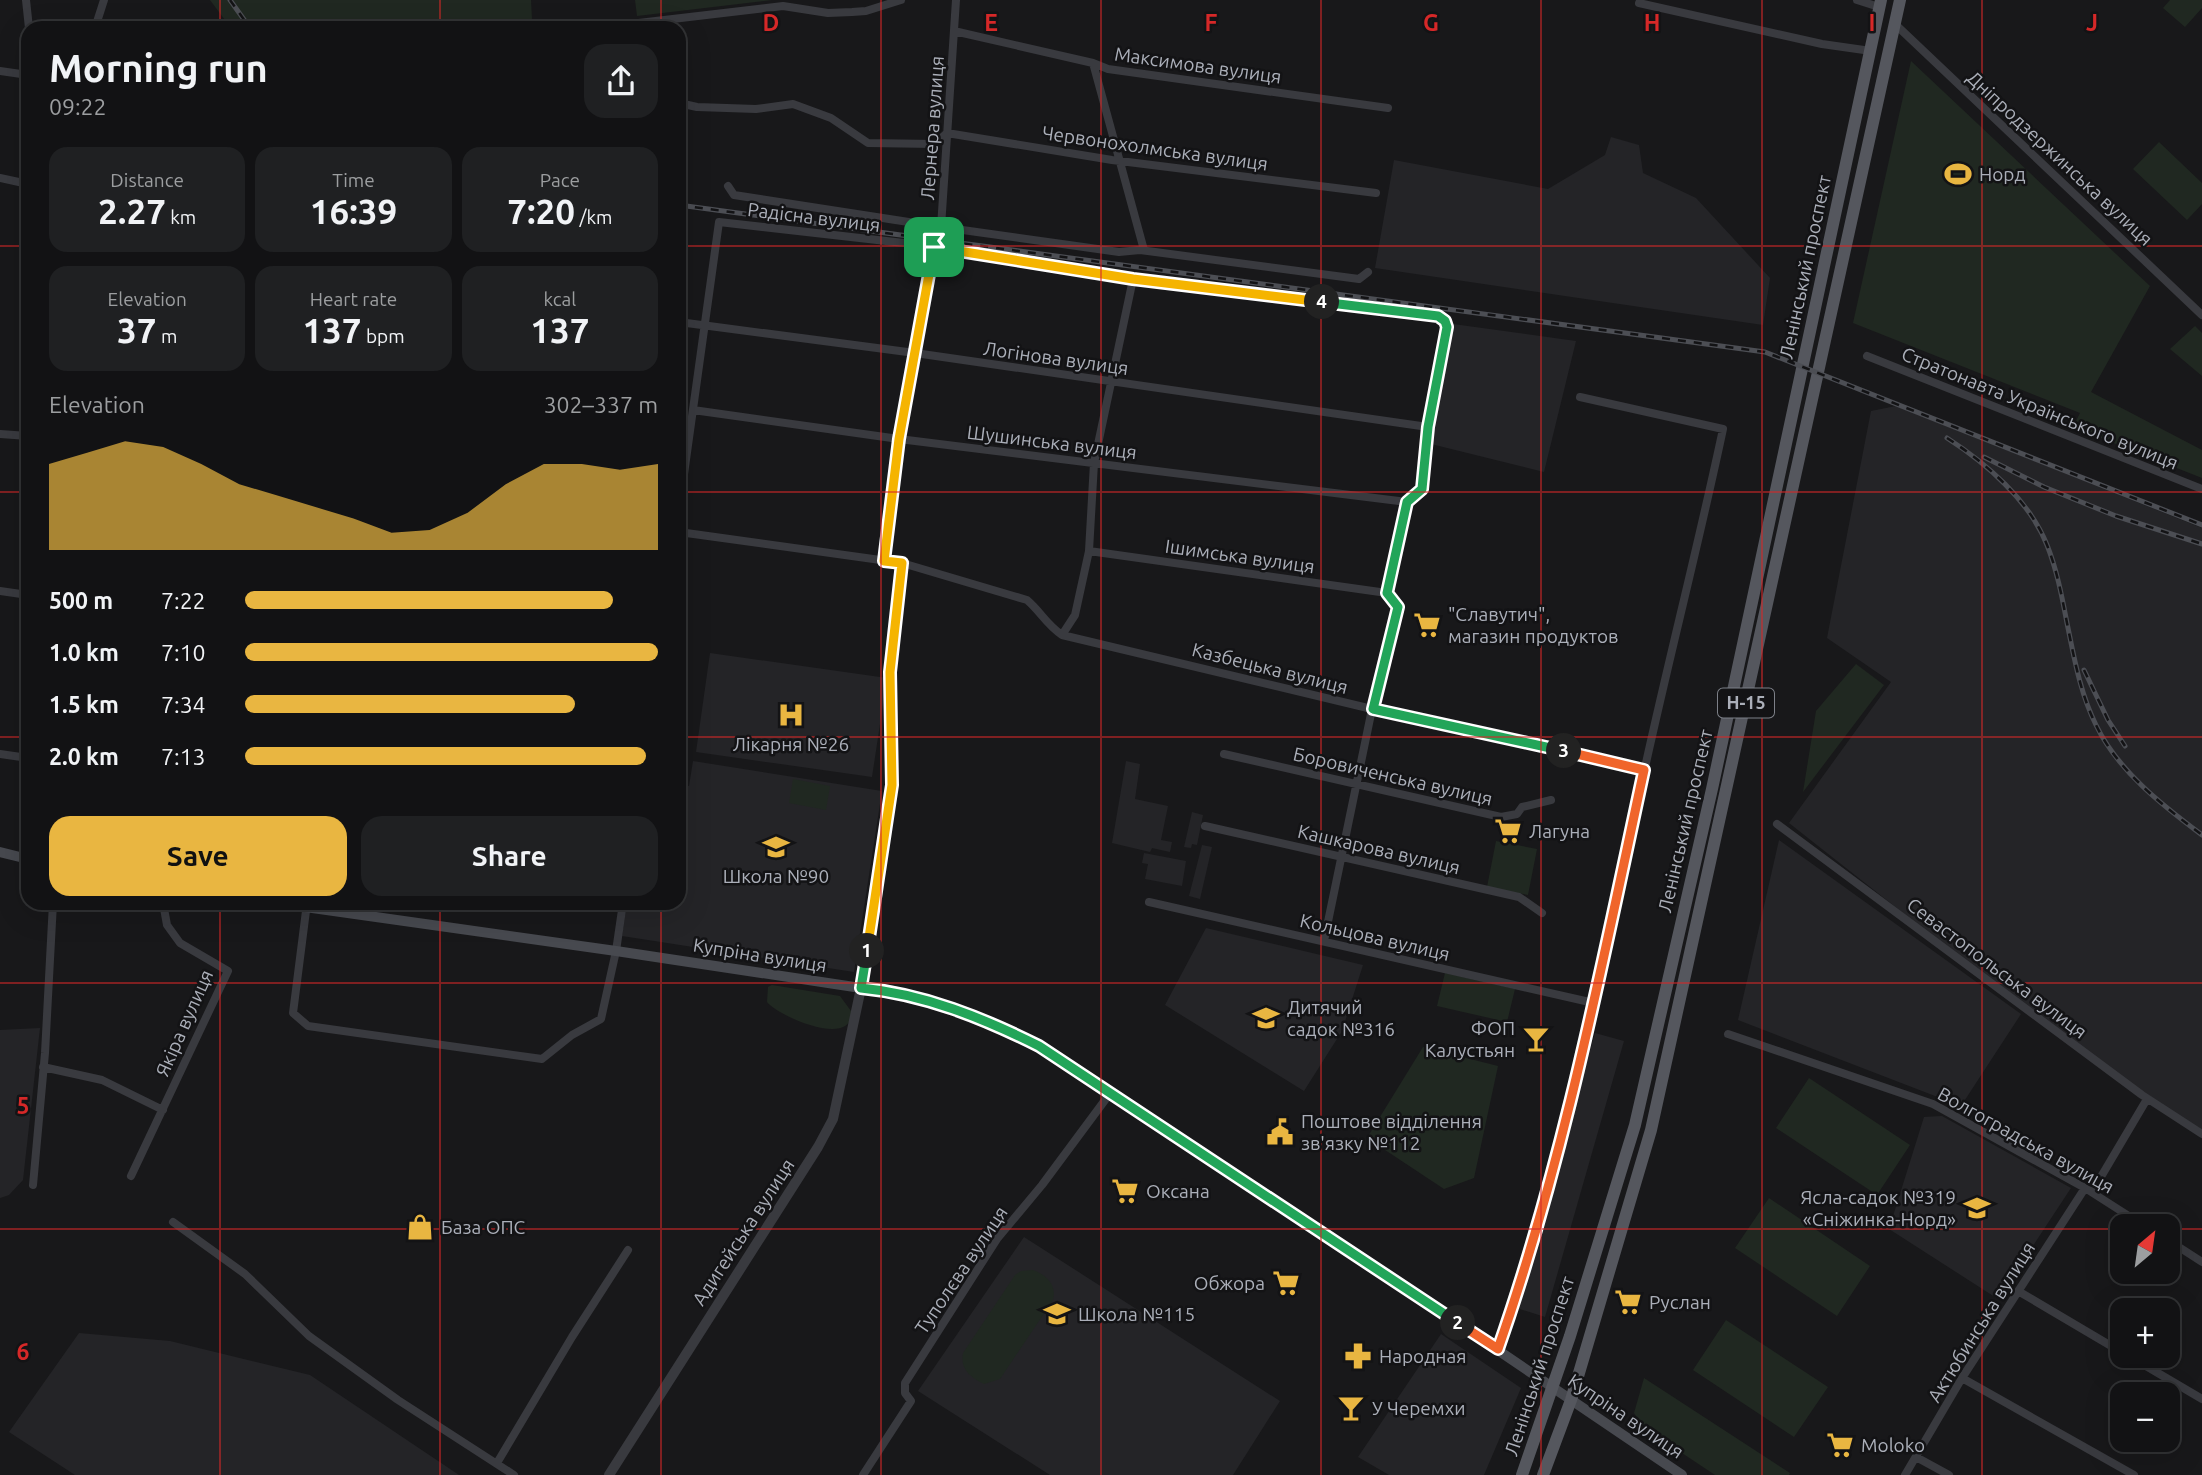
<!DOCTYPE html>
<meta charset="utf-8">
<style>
:root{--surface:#121214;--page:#1f2022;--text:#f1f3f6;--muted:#9c9ea0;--line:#313234;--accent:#e9b641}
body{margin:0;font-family:Ubuntu,sans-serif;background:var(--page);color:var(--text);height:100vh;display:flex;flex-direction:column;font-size:26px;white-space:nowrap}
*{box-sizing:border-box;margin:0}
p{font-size:23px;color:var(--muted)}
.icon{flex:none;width:38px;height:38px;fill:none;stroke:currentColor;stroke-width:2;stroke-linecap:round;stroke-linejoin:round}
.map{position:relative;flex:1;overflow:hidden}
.details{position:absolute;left:21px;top:21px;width:665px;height:889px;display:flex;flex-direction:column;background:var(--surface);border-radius:21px;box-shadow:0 7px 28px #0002,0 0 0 2px var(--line)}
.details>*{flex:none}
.needle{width:46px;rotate:29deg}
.fabs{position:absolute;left:2110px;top:1214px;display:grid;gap:14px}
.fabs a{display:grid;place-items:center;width:70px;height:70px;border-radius:14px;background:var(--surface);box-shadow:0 7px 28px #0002,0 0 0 2px var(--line);font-size:35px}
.pin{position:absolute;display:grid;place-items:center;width:60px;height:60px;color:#fff;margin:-30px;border-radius:14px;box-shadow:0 4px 10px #0006}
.km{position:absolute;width:35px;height:35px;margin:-18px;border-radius:50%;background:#222;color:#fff;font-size:19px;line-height:35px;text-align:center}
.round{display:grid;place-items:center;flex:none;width:74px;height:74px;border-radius:21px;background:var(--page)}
.summary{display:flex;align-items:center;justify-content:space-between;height:119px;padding:0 28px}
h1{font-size:38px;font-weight:700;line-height:52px}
.metrics{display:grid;grid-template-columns:repeat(3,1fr);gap:10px;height:119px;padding:7px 28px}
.metrics div{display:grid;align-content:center;border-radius:18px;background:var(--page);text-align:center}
.metrics b{font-size:35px;font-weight:700}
.metrics small{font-size:19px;font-weight:400}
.metrics p{font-size:19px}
.chart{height:196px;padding:14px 28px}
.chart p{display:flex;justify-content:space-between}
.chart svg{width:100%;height:126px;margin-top:7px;fill:var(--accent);opacity:.7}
.primary-button{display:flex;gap:14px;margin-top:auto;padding:14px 28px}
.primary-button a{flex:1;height:80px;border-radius:21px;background:var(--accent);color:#111;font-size:28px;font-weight:700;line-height:80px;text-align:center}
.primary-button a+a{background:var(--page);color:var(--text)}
ul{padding:0 28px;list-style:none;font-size:23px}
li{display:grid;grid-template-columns:112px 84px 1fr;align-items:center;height:52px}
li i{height:18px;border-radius:9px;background:var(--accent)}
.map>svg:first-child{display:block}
.built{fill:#242427}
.green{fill:#202821}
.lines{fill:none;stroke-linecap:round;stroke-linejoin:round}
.minor{stroke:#393a3f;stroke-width:8}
.tertiary{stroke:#393a3f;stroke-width:10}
.secondary{stroke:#47494f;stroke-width:10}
.primary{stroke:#55575e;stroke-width:12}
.rail-casing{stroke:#4c4e54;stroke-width:5}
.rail{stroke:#131315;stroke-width:2.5;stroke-dasharray:8;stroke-linecap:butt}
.split-1-casing{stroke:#fff;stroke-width:14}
.split-2-casing{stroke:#fff;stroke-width:14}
.split-3-casing{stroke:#fff;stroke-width:14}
.split-4-casing{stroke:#fff;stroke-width:14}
.split-5-casing{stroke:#fff;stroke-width:14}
.split-1{stroke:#f5b400;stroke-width:9}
.split-2{stroke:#22a559;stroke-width:9}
.split-3{stroke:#f0652b;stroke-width:9}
.split-4{stroke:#22a559;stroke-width:9}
.split-5{stroke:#f5b400;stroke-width:9}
.grid{fill:none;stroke:#d62828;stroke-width:2;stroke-opacity:0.55}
.labels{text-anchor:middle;stroke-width:5;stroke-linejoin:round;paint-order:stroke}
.shield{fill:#131315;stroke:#7d8088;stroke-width:2}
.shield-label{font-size:18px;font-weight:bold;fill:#abafb9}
.street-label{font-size:19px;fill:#abafb9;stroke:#131315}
.poi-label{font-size:19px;fill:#abafb9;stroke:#131315;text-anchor:start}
.grid-label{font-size:23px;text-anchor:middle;font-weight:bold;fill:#d62828;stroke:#131315;stroke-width:5;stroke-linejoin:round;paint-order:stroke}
</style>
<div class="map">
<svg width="2202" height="1475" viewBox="0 0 2202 1475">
<rect width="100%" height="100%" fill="#18181a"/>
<path class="built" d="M1611 137 1639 145 1643 173 1696 198 1770 278 1763 325 1375 268 1394 160 1548 189 1605 155Z
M1453 324 1576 341 1544 472 1431 444Z
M1896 406 2202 528V1135L2026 1010 1789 823 1891 682 1827 638 1871 411Z
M710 653 887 678 872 777 696 752Z
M693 761 882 791 854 972 622 936 627 903H679V784L689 786Z
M1126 761 1140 764 1135 799 1168 806 1161 840 1172 842 1170 852 1152 848 1150 852 1112 843Z
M1192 812 1203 815 1197 845 1192 844 1191 848 1184 847Z
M1779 840 2021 1014 1961 1106 1738 1020Z
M1202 845 1212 847 1200 899 1189 896Z
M1144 853 1186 861 1182 886 1145 879 1148 864 1142 863Z
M1206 928 1363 965 1342 1031 1304 1091 1165 1005Z
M40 1028 23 1180 9 1195 0 1198V1030Z
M1595 1033 1624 1041 1545 1317 1517 1308Z
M1942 1116 2071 1188 1998 1299 1889 1229 1924 1117Z
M1024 1237 1280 1401 1233 1475H1050L918 1391Z
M79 1333 170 1341 310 1375 459 1475H75L9 1432Z
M1441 1334 1521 1388 1484 1475H1389L1358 1457Z"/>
<path class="green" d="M210 0H531L532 20 615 24V28H231Z
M635 0H772L637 16Z
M2170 0H2202V8L2185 27 2163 8Z
M1911 61 2150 286 2091 392 2202 450V478L2073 427 2080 413 1853 323Z
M2159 142 2202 183V204L2187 220 2133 169Z
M2195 326 2202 333V376L2170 349Z
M1856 664 1884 685 1803 792 1816 711Z
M793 779 830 786 826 810 789 803Z
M1496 841 1537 849 1528 895 1487 887Z
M1445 973 1515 989 1507 1022 1437 1006Z
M772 985 840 996 851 1011C855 1048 782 1019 767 1002L768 987Z
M1423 1047 1498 1066 1474 1178 1444 1189 1367 1138Z
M1809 1078 1910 1145 1877 1195 1776 1128Z
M1769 1198 1870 1266 1837 1316 1735 1248Z
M1033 1270C1046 1275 1057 1284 1053 1300L1000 1379 984 1384C970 1377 960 1369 963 1353L1015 1275 1021 1271Z
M1726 1320 1828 1387 1794 1437 1693 1370Z
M1644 1378 1790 1473 1789 1475H1715L1643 1427 1634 1413Z"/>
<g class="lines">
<path class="minor" d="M26 0 29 28
M1857 0 1879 7
M1639 3 1822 44 1871 51
M630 24 783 6 828 13 852 12 866 11 901 0
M1896 25 2202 315
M95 28 104 0
M954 31 1093 63 1108 69 1388 108
M1093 63 1144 250
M0 71 28 75
M679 103 697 107 756 109 793 104 831 118 868 143 935 144 947 133 1112 160 1376 193
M0 178 28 184
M728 186 734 195 941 227 1119 252 1140 250 1359 279 1368 272
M941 227 956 0
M679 322 915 353 1428 427
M1867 356 2202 489
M693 410 899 439 1407 502
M0 434 28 436
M679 510 719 222 939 247 1133 279 1438 316 1445 321 1447 327 1428 427 1422 489 1407 502 1387 593 1398 607 1372 709 1324 941
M679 532 902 563 1027 600C1041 612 1046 624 1062 635L1372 709 1644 770
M1089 551 1387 593
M884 561 899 439 934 247H936
M0 591 28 595
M1062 635 1075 615 1089 551 1094 463 1133 279
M0 754 28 758
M1224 754 1501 817 1517 814 1522 807 1551 800
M1777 824 2142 1095 2202 1134
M1205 826 1519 897 1542 913
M1149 902 1594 1003
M307 903 293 1013 308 1026 542 1059 572 1035 601 1019 616 951 623 903
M861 988 893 785 890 672 902 563
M1728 1034 1933 1104 2085 1188 2146 1227
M43 1067 102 1080 163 1110
M131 1176 228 971 180 943 167 925 163 903
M33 1185 45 1053 53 903
M2092 1192 2147 1099
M173 1222 245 1274 309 1336 398 1400 514 1475
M2168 1240 2202 1262
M2018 1291 2123 1353
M1498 1349C1562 1170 1598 981 1639 795 1665 673 1697 552 1723 429L1580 397
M2129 1356 2202 1399
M1962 1378 2134 1475
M1916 1457 1949 1475
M497 1463 572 1337 628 1250
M863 1475 911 1401 905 1393V1383L997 1239 1042 1185 1111 1092
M1905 1475 1962 1378 2085 1188"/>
<path class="tertiary" d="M609 1475 818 1147 833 1119 861 988"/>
<path class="secondary" d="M0 852 28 859
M277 903 616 951 861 988 894 991 931 1001 983 1020 1039 1046 1381 1271 1682 1475"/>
<path class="primary" d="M1522 1475 1570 1336 1635 1125 1712 789 1881 0
M1543 1475 1571 1400 1651 1130 1900 0"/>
<g class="rail-casing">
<path id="rail" d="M230 0 250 28
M679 205 1765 352 2202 525
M1947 438C1986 463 2030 501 2047 545 2057 570 2062 597 2067 623 2074 657 2080 693 2096 725 2118 771 2162 805 2202 835
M1984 457 2044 487 2116 516 2202 544
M2084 670 2108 720 2125 746"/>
</g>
<use href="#rail" class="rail"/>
</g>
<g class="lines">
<g class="split-1-casing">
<path id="split-1" d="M867 951 892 785 890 672 902 563 884 561 899 439 934 247"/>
</g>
<g class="split-2-casing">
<path id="split-2" d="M867 951 861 988C924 994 983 1018 1039 1046L1458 1323"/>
</g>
<g class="split-3-casing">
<path id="split-3" d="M1458 1323 1498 1349C1564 1161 1602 964 1644 770L1564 751"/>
</g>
<g class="split-4-casing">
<path id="split-4" d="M1322 302 1438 316 1445 321 1447 327 1428 427 1422 489 1407 502 1387 593 1398 607 1373 709 1564 751"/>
</g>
<g class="split-5-casing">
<path id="split-5" d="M934 247 1133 279 1322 302"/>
</g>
<use href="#split-1" class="split-1"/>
<use href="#split-2" class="split-2"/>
<use href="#split-3" class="split-3"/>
<use href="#split-4" class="split-4"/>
<use href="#split-5" class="split-5"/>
</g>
<path class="grid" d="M220 0V28M440 0V28M661 0V28M881 0V1475M1101 0V1475M1321 0V1475M1541 0V1475M1762 0V1475M1982 0V1475M0 246H28M679 246H2202M0 492H28M679 492H2202M0 737H28M679 737H2202M220 903V1475M440 903V1475M661 903V1475M0 983H2202M0 1229H2123M2168 1229H2202"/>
<defs>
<g id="stadium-bare" transform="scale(2.1)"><path d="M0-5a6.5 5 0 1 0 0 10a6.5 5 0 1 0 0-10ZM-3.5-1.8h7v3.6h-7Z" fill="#e9b641" stroke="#131315" stroke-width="2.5" paint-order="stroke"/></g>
<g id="supermarket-bare" transform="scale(2.1)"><path d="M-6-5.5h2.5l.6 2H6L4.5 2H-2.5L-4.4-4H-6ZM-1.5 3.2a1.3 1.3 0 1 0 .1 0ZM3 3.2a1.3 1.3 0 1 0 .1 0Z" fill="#e9b641" stroke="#131315" stroke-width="2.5" paint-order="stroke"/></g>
<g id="hospital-bare" transform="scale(2.1)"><path d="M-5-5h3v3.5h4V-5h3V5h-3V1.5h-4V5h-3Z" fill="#e9b641" stroke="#131315" stroke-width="2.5" paint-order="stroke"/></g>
<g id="school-bare" transform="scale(2.1)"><path d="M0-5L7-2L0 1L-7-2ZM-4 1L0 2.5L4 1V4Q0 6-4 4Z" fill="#e9b641" stroke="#131315" stroke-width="2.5" paint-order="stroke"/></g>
<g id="bar-bare" transform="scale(2.1)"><path d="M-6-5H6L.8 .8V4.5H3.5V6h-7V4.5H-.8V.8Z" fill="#e9b641" stroke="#131315" stroke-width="2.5" paint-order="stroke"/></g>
<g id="civic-bare" transform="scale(2.1)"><path d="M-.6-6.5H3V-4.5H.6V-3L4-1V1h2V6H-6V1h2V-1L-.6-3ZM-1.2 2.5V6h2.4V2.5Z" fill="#e9b641" stroke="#131315" stroke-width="2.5" paint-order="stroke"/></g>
<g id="shop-bare" transform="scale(2.1)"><path d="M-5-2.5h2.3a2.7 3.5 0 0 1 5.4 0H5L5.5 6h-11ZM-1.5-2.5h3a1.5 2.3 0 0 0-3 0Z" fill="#e9b641" stroke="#131315" stroke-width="2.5" paint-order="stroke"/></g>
<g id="pharmacy-bare" transform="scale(2.1)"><path d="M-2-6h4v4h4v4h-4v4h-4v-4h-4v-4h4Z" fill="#e9b641" stroke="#131315" stroke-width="2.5" paint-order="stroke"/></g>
</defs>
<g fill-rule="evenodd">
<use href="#stadium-bare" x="1958" y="174"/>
<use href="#supermarket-bare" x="1427" y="625"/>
<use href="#hospital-bare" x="791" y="715"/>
<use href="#supermarket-bare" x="1508" y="831"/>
<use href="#school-bare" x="776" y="847"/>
<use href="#school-bare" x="1266" y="1018"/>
<use href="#bar-bare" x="1536" y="1039"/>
<use href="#civic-bare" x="1280" y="1132"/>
<use href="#supermarket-bare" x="1125" y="1191"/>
<use href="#school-bare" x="1977" y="1208"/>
<use href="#shop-bare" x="420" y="1227"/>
<use href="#supermarket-bare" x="1286" y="1283"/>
<use href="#supermarket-bare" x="1628" y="1302"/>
<use href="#school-bare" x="1057" y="1314"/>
<use href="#pharmacy-bare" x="1358" y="1356"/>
<use href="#bar-bare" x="1351" y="1408"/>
<use href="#supermarket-bare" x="1840" y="1445"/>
</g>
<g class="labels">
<rect class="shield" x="1718" y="688.5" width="56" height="29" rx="5"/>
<g class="shield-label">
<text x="1746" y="709">Н-15</text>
</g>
<g class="street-label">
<text transform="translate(1198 65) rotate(8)" y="7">Максимова вулиця</text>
<text transform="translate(932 128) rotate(-86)" y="7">Лернера вулиця</text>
<text transform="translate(1155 148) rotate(8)" y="7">Червонохолмська вулиця</text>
<text transform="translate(2060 158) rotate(43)" y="7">Дніпродзержинська вулиця</text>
<text transform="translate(814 217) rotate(7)" y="7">Радісна вулиця</text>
<text transform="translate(1805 267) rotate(-78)" y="7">Ленінський проспект</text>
<text transform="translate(1056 358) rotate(8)" y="7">Логінова вулиця</text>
<text transform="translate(2040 408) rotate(22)" y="7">Стратонавта Українського вулиця</text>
<text transform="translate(1052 442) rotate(7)" y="7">Шушинська вулиця</text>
<text transform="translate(1240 556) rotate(8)" y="7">Ішимська вулиця</text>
<text transform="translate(1270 668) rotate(14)" y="7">Казбецька вулиця</text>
<text transform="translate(1393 776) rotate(13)" y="7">Боровиченська вулиця</text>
<text transform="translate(1685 821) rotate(-77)" y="7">Ленінський проспект</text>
<text transform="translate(1379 849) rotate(13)" y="7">Кашкарова вулиця</text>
<text transform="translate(1375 937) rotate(13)" y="7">Кольцова вулиця</text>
<text transform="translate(760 955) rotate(9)" y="7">Купріна вулиця</text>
<text transform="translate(1997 968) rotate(37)" y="7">Севастопольська вулиця</text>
<text transform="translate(184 1023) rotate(-66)" y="7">Якіра вулиця</text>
<text transform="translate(2026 1140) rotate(29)" y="7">Волгоградська вулиця</text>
<text transform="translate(743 1232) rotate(-57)" y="7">Адигейська вулиця</text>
<text transform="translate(961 1270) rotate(-56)" y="7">Туполєва вулиця</text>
<text transform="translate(1981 1322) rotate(-58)" y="7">Актюбинська вулиця</text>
<text transform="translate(1539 1366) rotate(-72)" y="7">Ленінський проспект</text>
<text transform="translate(1626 1416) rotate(34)" y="7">Купріна вулиця</text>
</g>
<g class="poi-label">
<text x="1979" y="181">Норд</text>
<text x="1448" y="621">"Славутич",<tspan x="1448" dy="22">магазин продуктов</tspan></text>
<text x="791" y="751" text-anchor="middle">Лікарня №26</text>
<text x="1529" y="838">Лагуна</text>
<text x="776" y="883" text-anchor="middle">Школа №90</text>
<text x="1287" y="1014">Дитячий<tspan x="1287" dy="22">садок №316</tspan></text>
<text x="1515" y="1035" text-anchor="end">ФОП<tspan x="1515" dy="22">Калустьян</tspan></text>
<text x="1301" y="1128">Поштове відділення<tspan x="1301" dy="22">зв'язку №112</tspan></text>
<text x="1146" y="1198">Оксана</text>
<text x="1956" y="1204" text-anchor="end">Ясла-садок №319<tspan x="1956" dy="22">«Сніжинка-Норд»</tspan></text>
<text x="441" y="1234">База ОПС</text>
<text x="1265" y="1290" text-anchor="end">Обжора</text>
<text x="1649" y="1309">Руслан</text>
<text x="1078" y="1321">Школа №115</text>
<text x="1379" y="1363">Народная</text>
<text x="1372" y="1415">У Черемхи</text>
<text x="1861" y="1452">Moloko</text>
</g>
</g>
<g class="grid-label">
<text x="771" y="31">D</text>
<text x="991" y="31">E</text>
<text x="1211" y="31">F</text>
<text x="1431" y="31">G</text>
<text x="1652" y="31">H</text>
<text x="1872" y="31">I</text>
<text x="2092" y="31">J</text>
<text x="23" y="1114">5</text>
<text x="23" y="1360">6</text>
</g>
</svg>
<div class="fabs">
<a><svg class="needle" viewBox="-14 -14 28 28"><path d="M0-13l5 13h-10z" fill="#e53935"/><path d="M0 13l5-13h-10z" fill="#9c9ea0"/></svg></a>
<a>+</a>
<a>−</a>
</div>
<div class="pin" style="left:934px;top:247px;background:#1e9e55"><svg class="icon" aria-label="arrive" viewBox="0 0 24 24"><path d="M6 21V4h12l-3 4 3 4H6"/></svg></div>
<b class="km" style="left:867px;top:951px">1</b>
<b class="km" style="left:1458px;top:1323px">2</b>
<b class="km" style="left:1564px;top:751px">3</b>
<b class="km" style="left:1322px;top:302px">4</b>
<section class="details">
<div class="summary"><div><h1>Morning run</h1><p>09:22</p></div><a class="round"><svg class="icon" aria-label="share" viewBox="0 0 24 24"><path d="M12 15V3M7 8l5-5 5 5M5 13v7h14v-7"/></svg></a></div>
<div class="metrics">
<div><p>Distance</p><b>2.27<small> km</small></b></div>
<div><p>Time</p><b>16:39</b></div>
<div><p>Pace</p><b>7:20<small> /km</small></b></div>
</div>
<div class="metrics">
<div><p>Elevation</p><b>37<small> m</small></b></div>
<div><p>Heart rate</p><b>137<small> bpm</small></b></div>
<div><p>kcal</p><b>137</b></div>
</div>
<div class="chart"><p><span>Elevation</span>302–337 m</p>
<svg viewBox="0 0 160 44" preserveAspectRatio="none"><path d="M0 44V14L10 10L20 6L30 8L40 14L50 21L60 25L70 29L80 33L90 38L100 37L110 31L120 21L130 14L140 14L150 16L160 14V44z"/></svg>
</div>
<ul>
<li><b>500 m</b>7:22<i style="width:89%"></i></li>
<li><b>1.0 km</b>7:10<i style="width:100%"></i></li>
<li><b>1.5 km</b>7:34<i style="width:80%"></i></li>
<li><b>2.0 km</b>7:13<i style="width:97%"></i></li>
</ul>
<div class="primary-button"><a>Save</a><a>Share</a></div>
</section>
</div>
